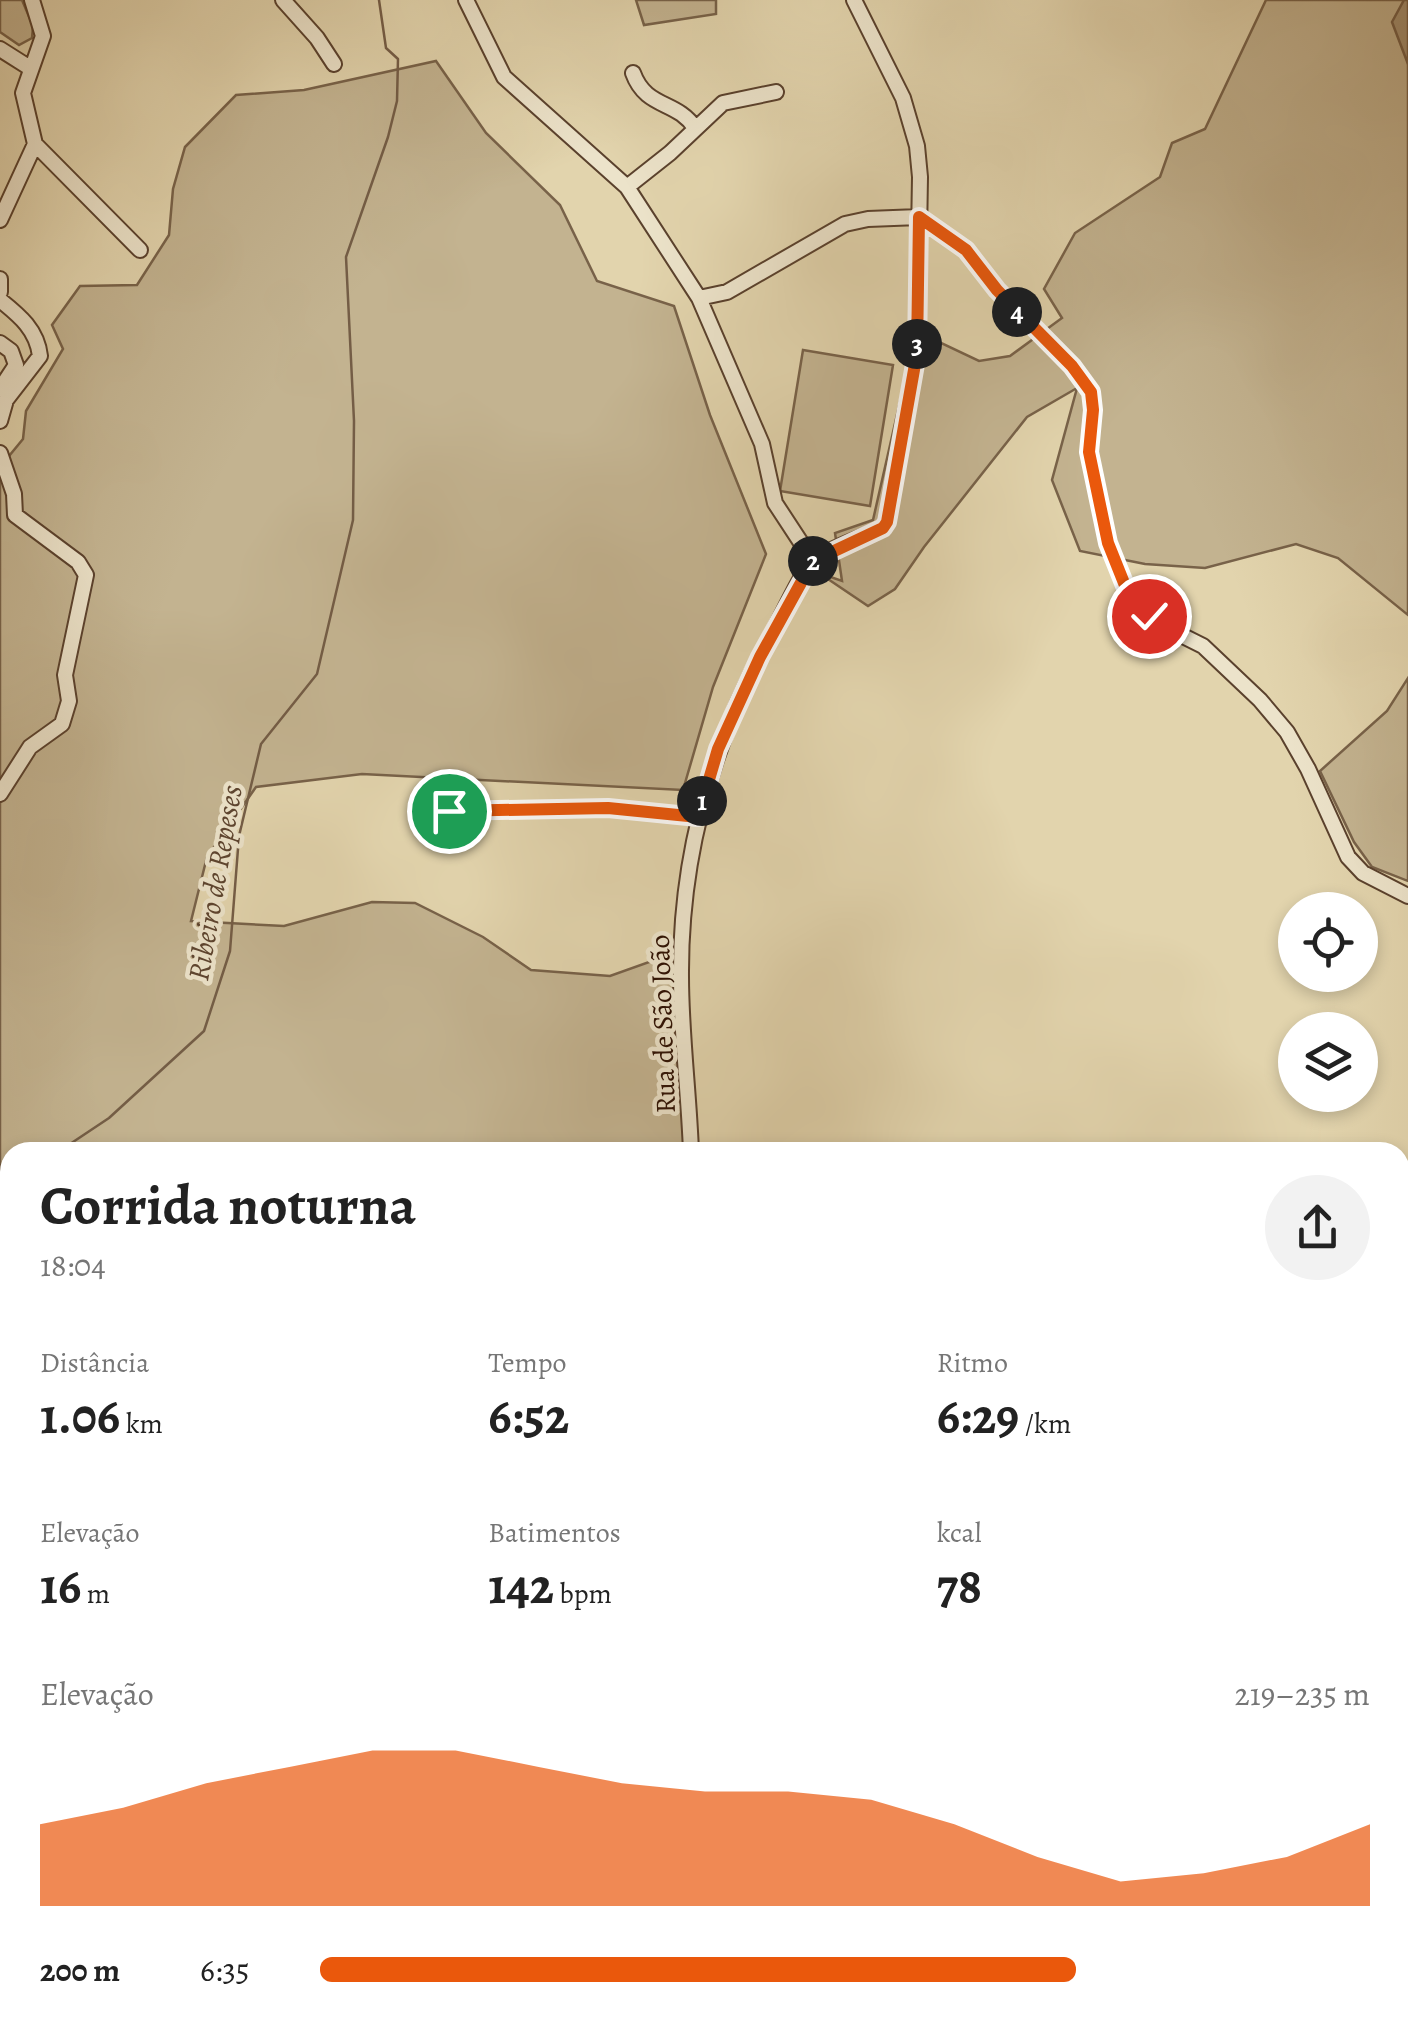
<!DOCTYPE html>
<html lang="pt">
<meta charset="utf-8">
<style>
:root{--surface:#fff;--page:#f2f2f2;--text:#222;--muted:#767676;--accent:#ea580c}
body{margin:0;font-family:Alegreya,serif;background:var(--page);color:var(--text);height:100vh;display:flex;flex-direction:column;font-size:38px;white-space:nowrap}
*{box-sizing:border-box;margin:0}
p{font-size:32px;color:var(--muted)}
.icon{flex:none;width:55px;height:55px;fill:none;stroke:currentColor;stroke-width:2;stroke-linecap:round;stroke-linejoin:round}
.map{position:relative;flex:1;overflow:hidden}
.side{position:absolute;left:0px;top:1142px;width:1410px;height:888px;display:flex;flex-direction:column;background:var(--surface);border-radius:30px 30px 0 0;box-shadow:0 5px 15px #0003}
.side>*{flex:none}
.controls{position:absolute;left:1278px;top:892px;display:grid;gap:20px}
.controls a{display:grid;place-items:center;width:100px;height:100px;border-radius:50%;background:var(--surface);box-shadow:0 5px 15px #0003;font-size:50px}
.pin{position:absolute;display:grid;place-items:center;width:85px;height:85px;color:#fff;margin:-42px;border:5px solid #fff;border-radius:50%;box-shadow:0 2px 10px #0007}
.km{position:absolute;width:50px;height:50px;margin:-25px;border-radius:50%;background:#222;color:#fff;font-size:28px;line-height:50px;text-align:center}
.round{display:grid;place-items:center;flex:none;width:105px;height:105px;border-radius:52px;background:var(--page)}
.overview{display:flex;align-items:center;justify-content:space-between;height:170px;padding:0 40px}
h1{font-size:55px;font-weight:700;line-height:75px}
.stats{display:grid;grid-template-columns:repeat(3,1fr);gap:15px;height:170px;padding:10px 40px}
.stats div{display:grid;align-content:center}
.stats b{font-size:50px;font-weight:700}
.stats small{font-size:28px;font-weight:400}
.stats p{font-size:28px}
.chart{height:280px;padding:20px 40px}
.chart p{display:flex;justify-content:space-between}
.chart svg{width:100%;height:180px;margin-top:10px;fill:var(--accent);opacity:.7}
ul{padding:0 40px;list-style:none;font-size:32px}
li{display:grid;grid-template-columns:160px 120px 1fr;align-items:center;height:75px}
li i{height:25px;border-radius:12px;background:var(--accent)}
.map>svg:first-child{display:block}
.green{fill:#c3b390;stroke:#786249;stroke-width:2.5}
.water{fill:#a49173;stroke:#745d46;stroke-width:2.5}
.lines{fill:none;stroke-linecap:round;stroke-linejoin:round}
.stream{stroke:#745d46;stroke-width:2.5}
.minor-casing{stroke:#5a412d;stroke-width:18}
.major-casing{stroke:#2d1002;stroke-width:21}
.highway-casing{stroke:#2d1002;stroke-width:24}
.minor{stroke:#ece3ca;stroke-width:14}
.major{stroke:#e2d4ad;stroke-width:18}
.highway{stroke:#e2d4ad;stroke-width:20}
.route-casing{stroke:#fff;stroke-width:20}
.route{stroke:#ea580c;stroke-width:12}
.labels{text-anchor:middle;stroke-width:9;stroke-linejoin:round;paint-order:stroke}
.street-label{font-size:28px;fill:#2d1002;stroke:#ece3ca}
.water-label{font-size:30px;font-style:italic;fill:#5d442f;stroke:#ece3ca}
</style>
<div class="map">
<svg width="1408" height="2029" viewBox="0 0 1408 2029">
<rect width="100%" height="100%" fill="#e2d4ad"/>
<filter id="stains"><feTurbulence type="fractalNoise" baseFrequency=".002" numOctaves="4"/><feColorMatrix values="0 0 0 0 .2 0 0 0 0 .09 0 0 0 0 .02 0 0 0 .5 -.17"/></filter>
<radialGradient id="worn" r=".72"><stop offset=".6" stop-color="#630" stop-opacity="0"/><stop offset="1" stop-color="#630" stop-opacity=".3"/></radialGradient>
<path class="green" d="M0 0H22L33 26 32 38 19 45 0 32Z
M636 0H716V14L644 25Z
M1266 0H1408V615L1338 558 1296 544 1205 568 1145 564 1080 551 1052 480 1077 388 1027 417 924 547 895 589 868 606 819 573 842 581 835 533 873 520 916 331 979 361 1010 356 1062 318 1044 289 1075 233 1160 177 1172 143 1205 129Z
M436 61 486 133 560 205 597 281 674 306 710 415 766 554 713 687 683 790 362 774 256 787 207 857 191 921 284 926 372 902 415 903 483 937 531 970 610 976 663 957 680 988 692 1137 669 1152H10V1923L0 1921V467L23 439 26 411 63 349 52 325 80 286 137 285 169 235 173 189 185 147 236 95 304 90Z
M803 350 893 365 870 506 780 491Z
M1408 678V881L1372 867 1354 842 1320 771 1387 711Z
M1408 1799V2029H1261L1258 2020H1400V1809Z
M117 2020H192L229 2029H89L91 2024Z
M404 2020H719L713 2029H438Z"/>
<path class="water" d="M1404 0H1408V64L1392 22Z"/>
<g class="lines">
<path class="stream" d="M58 1152 109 1118 204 1031 230 951 239 836 261 744 317 674 353 520 354 421 346 257 388 137 397 101 398 59 386 48 379 0
M0 1347 10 1336
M1400 1818 1408 1810
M1250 2020 1252 2029"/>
<g class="minor-casing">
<path id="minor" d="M283 0 317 38 334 64
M466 0 504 77 627 187 699 298 762 444 775 503 813 561
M0 49 30 68
M633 73C646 109 677 100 695 128
M35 144 140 250
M627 187 670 153 723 103 776 92
M919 217 966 250 997 290 1072 366 1091 392 1093 410 1089 452 1108 543 1130 599 1171 630 1203 646 1260 700 1287 732 1308 769 1348 857 1363 873 1408 896
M0 220 35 144 23 93 43 36 32 0
M0 279V292
M699 298 727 292 845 224 868 219 919 217
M0 300C20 316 37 330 40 356L6 400 0 421
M0 343 11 351 16 365 0 389
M0 453 14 494 15 515 78 562 86 575 65 675 69 701 62 724 30 747 0 794
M449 811 608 808 698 817
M691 1152C689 1094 681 1035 681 977 680 858 712 744 769 640 779 623 802 570 814 560 829 548 865 537 883 528L887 522 917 353 920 177 917 146 903 98 854 0
M1400 1607 1408 1614
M1400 1654 1408 1648
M1110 2029 1117 2020"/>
</g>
<g class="major-casing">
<path id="major" d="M1400 1375 1408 1370
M1400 1400V1417
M986 2029 993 2020
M1003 2029 1009 2020"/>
</g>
<g class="highway-casing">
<path id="highway" d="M0 1973 10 1975
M252 2020 287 2029
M317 2020 352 2029"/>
</g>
<use href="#minor" class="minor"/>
<use href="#major" class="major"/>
<use href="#highway" class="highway"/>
</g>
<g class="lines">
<g class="route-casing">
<path id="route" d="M449 811 608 808 698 817 718 749 760 657 813 561 883 528 887 522 917 353 919 217 966 250 997 290 1072 366 1091 392 1093 410 1089 452 1108 543 1130 598 1149 616"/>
</g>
<use href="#route" class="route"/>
</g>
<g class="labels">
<g class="street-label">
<text transform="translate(662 1024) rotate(-92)" y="10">Rua de São João</text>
</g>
<g class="water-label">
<text transform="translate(215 883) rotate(-80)" y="10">Ribeiro de Repeses</text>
</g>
</g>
<rect width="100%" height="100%" filter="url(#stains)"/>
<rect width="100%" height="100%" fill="url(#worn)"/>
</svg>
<div class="controls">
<a><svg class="icon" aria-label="locate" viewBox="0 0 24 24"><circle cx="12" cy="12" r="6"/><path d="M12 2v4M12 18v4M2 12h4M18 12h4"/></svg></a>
<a><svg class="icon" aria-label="layers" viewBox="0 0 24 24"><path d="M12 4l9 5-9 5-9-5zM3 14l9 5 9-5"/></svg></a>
</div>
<div class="pin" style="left:449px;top:811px;background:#1e9e55"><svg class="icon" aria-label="arrive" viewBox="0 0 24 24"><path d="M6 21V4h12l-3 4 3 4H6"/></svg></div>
<div class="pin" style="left:1149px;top:616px;background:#d93025"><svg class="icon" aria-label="check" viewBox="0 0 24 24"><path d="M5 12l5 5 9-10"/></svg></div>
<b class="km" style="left:702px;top:801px">1</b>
<b class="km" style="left:813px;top:561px">2</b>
<b class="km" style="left:917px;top:344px">3</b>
<b class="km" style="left:1017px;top:312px">4</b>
<section class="side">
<div class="overview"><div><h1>Corrida noturna</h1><p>18:04</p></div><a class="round"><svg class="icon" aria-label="share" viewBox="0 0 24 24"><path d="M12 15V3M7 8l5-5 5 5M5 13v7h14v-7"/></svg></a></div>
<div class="stats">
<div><p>Distância</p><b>1.06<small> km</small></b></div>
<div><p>Tempo</p><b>6:52</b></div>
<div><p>Ritmo</p><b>6:29<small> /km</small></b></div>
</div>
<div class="stats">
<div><p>Elevação</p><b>16<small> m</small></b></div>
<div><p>Batimentos</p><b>142<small> bpm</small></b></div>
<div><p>kcal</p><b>78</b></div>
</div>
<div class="chart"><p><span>Elevação</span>219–235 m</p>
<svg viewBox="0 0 160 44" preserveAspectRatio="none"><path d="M0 44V24L10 20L20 14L30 10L40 6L50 6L60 10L70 14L80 16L90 16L100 18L110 24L120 32L130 38L140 36L150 32L160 24V44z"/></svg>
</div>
<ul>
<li><b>200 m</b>6:35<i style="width:72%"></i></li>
</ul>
</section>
</div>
